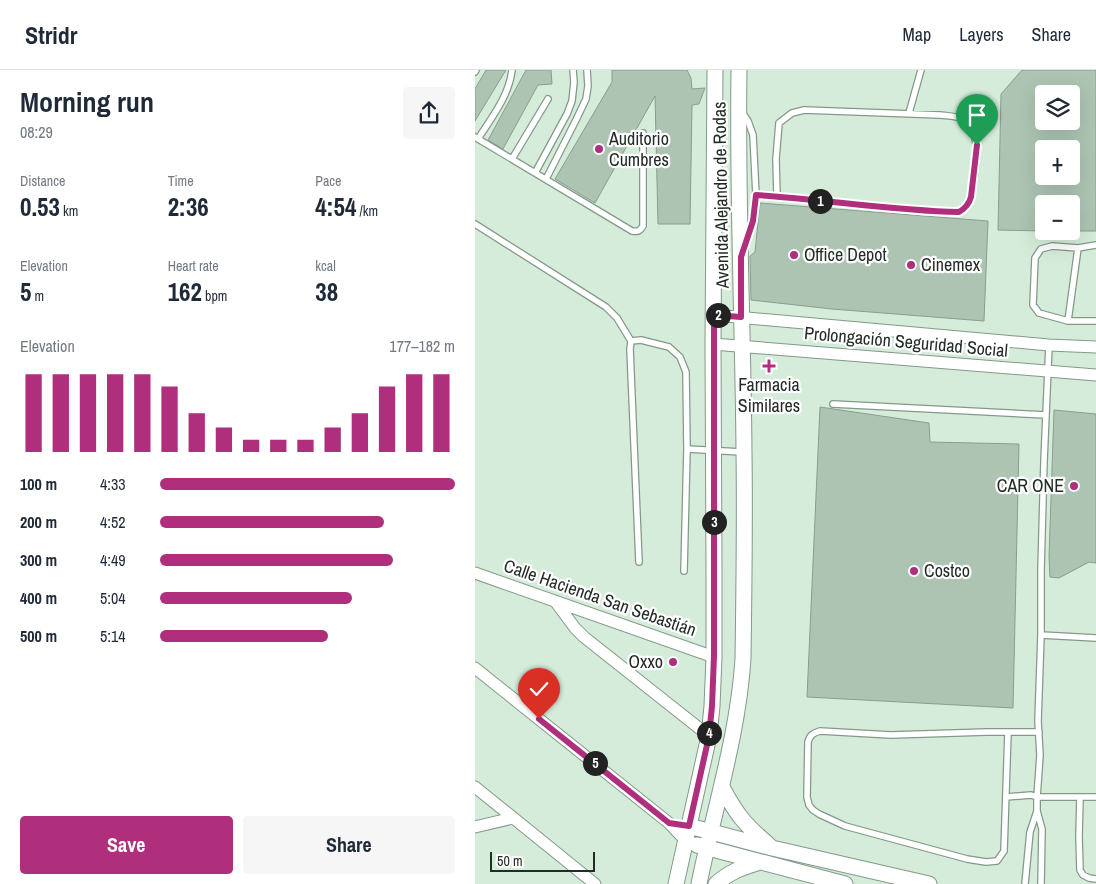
<!DOCTYPE html>
<meta charset="utf-8">
<style>
:root{--surface:#fff;--page:#f6f6f7;--text:#1f2937;--muted:#747a83;--line:#e0e1e3;--accent:#af2f7d}
body{margin:0;font-family:"Archivo Narrow",sans-serif;background:var(--page);color:var(--text);height:100vh;display:flex;flex-direction:column;font-size:19px;white-space:nowrap}
*{box-sizing:border-box;margin:0}
p{font-size:16px;color:var(--muted)}
.icon{flex:none;width:28px;height:28px;fill:none;stroke:currentColor;stroke-width:2;stroke-linecap:round;stroke-linejoin:round}
.map{position:relative;flex:1;overflow:hidden}
.sheet{display:flex;flex-direction:column;background:var(--surface);width:475px}
.sheet>*{flex:none}
.buttons{position:absolute;left:560px;top:15px;display:grid;gap:10px}
.buttons a{display:grid;place-items:center;width:45px;height:45px;border-radius:5px;background:var(--surface);box-shadow:0 5px 20px #0002;font-size:25px}
.scale{position:absolute;left:15px;bottom:12px;width:105px;box-sizing:border-box;padding-left:5px;border:2px solid #222b25;border-top:0;font-size:14px;line-height:18px;white-space:nowrap;color:#222b25;-webkit-text-stroke:4px #fff;paint-order:stroke}
.pin{position:absolute;display:grid;place-items:center;width:42px;height:42px;color:#fff;margin:-51px -21px;border-radius:50% 50% 50% 0;rotate:-45deg;box-shadow:0 0 5px #0007}
.pin .icon{rotate:45deg}
.km{position:absolute;width:25px;height:25px;margin:-12px;border-radius:50%;background:#222;color:#fff;font-size:14px;line-height:25px;text-align:center}
.round{display:grid;place-items:center;flex:none;width:52px;height:52px;border-radius:5px;background:var(--page)}
.headline{display:flex;align-items:center;justify-content:space-between;height:85px;padding:0 20px}
h1{font-size:28px;font-weight:800;line-height:38px}
.metrics{display:grid;grid-template-columns:repeat(3,1fr);gap:8px;height:85px;padding:5px 20px}
.metrics div{display:grid;align-content:center}
.metrics b{font-size:25px;font-weight:800}
.metrics small{font-size:14px;font-weight:400}
.metrics p{font-size:14px}
.chart{height:140px;padding:10px 20px}
.chart p{display:flex;justify-content:space-between}
.chart svg{width:100%;height:90px;margin-top:5px;stroke:var(--accent);stroke-width:6}
.cta{display:flex;gap:10px;margin-top:auto;padding:10px 20px}
.cta a{flex:1;height:58px;border-radius:5px;background:var(--accent);color:#fff;font-size:20px;font-weight:800;line-height:58px;text-align:center}
.cta a+a{background:var(--page);color:var(--text)}
ul{padding:0 20px;list-style:none;font-size:16px}
li{display:grid;grid-template-columns:80px 60px 1fr;align-items:center;height:38px}
li i{height:12px;border-radius:6px;background:var(--accent)}
header{display:flex;align-items:center;gap:30px;box-sizing:border-box;height:70px;padding:0 25px;background:var(--surface);border-bottom:1px solid var(--line)}
header strong{font-size:24px}
nav{display:flex;gap:28px;margin-inline-start:auto;font-size:18px}
main{display:flex;flex:1;min-height:0}
.map>svg:first-child{display:block}
.building{fill:#adc4b3;stroke:#889e8e;fill-rule:evenodd}
.lines{fill:none;stroke-linecap:round;stroke-linejoin:round}
.lane-casing{stroke:#839989;stroke-width:8}
.street-casing{stroke:#839989;stroke-width:13}
.secondary-casing{stroke:#839989;stroke-width:17}
.lane{stroke:#fff;stroke-width:5.5}
.street{stroke:#fff;stroke-width:11}
.secondary{stroke:#fff;stroke-width:15}
.route-casing{stroke:#fff;stroke-width:10}
.route{stroke:#af2f7d;stroke-width:6}
.poi-dot{fill:#af2f7d;stroke:#fff;stroke-width:2}
.labels{text-anchor:middle;stroke-width:4.5;stroke-linejoin:round;paint-order:stroke}
.poi-label{font-size:18px;fill:#222b25;stroke:#fff;text-anchor:start}
.street-label{font-size:18px;fill:#222b25;stroke:#fff}
</style>
<header>
<strong>Stridr</strong>
<nav><a>Map</a><a>Layers</a><a>Share</a></nav>
</header>
<main>
<section class="sheet">
<div class="headline"><div><h1>Morning run</h1><p>08:29</p></div><a class="round"><svg class="icon" aria-label="share" viewBox="0 0 24 24"><path d="M12 15V3M7 8l5-5 5 5M5 13v7h14v-7"/></svg></a></div>
<div class="metrics">
<div><p>Distance</p><b>0.53<small> km</small></b></div>
<div><p>Time</p><b>2:36</b></div>
<div><p>Pace</p><b>4:54<small> /km</small></b></div>
</div>
<div class="metrics">
<div><p>Elevation</p><b>5<small> m</small></b></div>
<div><p>Heart rate</p><b>162<small> bpm</small></b></div>
<div><p>kcal</p><b>38</b></div>
</div>
<div class="chart"><p><span>Elevation</span>177–182 m</p>
<svg viewBox="0 0 160 44" preserveAspectRatio="none"><path d="M5 44V6M15 44V6M25 44V6M35 44V6M45 44V6M55 44V12M65 44V25M75 44V32M85 44V38M95 44V38M105 44V38M115 44V32M125 44V25M135 44V12M145 44V6M155 44V6"/></svg>
</div>
<ul>
<li><b>100 m</b>4:33<i style="width:100%"></i></li>
<li><b>200 m</b>4:52<i style="width:76%"></i></li>
<li><b>300 m</b>4:49<i style="width:79%"></i></li>
<li><b>400 m</b>5:04<i style="width:65%"></i></li>
<li><b>500 m</b>5:14<i style="width:57%"></i></li>
</ul>
<div class="cta"><a>Save</a><a>Share</a></div>
</section>
<div class="map">
<svg width="621" height="814" viewBox="0 0 621 814">
<rect width="100%" height="100%" fill="#d5ecda"/>
<path class="building" d="M11 0H31L0 51V19Z
M51 0H76L77 14 63 15 28 79 13 70Z
M137 0H212L216 8 217 19 230 18 224 34 217 35 215 154H183L180 26 120 133 80 109 137 12Z
M547 0H621V161H596V134H569V161L523 160 526 24ZM569 24H596V51H569ZM569 79H596V106H569Z
M285 133 513 151 509 251 357 239 276 230 275 186 280 182Z
M345 337 454 353 455 372 544 374 538 638 332 627Z
M579 340 621 344V493L614 492 584 508 575 507 574 487Z"/>
<g class="lines">
<g class="lane-casing">
<path id="lane" d="M0 2 1 0
M329 40 465 45C473 46 481 46 488 49 510 62 499 106 496 127L494 133 488 139 484 142 398 137 302 126 301 89 304 53 317 43Z
M267 42 273 51 278 65 281 125 278 151 270 176
M434 43 446 0
M0 67 157 161C163 162 165 161 168 156V63
M3 69C17 47 34 26 37 0
M37 89 73 29
M60 103 92 44 97 31 99 12 98 0
M71 109 101 50 111 29 113 16 112 0
M281 125 302 126
M0 154 131 237 142 248 156 271
M621 175 603 178 577 176 566 179 560 188 558 235 564 243 593 251H621
M593 251 603 178
M358 334 571 345
M212 379 267 382
M164 492 155 279 156 271 166 270 194 277 205 287 211 302 212 379 209 501
M566 565 621 568
M533 662 529 781 522 791 511 792 492 789 370 756 344 744 338 740 334 735 332 727 333 672C335 665 338 663 345 661L416 665 512 662H564
M531 727 556 725 562 727H621
M605 727 604 767 605 800 608 805 614 808 621 809
M550 814 555 762 562 741
M566 814 567 759 562 741V727L565 685 563 651 566 565V500L569 391 574 275"/>
</g>
<g class="street-casing">
<path id="street" d="M239 245 574 275 621 277
M238 274 621 305
M0 503 239 587
M80 531 100 558 109 567 234 666
M0 598 194 753 211 771
M0 717 120 814
M0 757 38 748"/>
</g>
<g class="secondary-casing">
<path id="secondary" d="M247 717C261 744 271 756 294 775
M214 756 297 778 454 814
M222 775 370 814
M201 814 234 666 237 636 239 587V503L238 274 240 0
M224 814C239 739 263 666 268 589 269 520 270 451 269 382 268 254 262 127 264 0
M241 814C254 802 268 797 285 792"/>
</g>
<use href="#lane" class="lane"/>
<use href="#street" class="street"/>
<use href="#secondary" class="secondary"/>
</g>
<g class="lines">
<g class="route-casing">
<path id="route" d="M64 649 194 753 214 756 234 666 237 636 239 586V245L266 247V187L278 151 281 125C348 129 416 141 484 142 491 138 494 134 496 127L502 75"/>
</g>
<use href="#route" class="route"/>
</g>
<g class="poi-dot">
<circle cx="124" cy="79" r="5"/>
<circle cx="319" cy="185" r="5"/>
<circle cx="436" cy="195" r="5"/>
<path d="M291.5 288.5h5v5h5v5h-5v5h-5v-5h-5v-5h5z"/>
<circle cx="599" cy="416" r="5"/>
<circle cx="439" cy="501" r="5"/>
<circle cx="198" cy="592" r="5"/>
</g>
<g class="labels">
<g class="poi-label">
<text x="134" y="75">Auditorio<tspan x="134" dy="21">Cumbres</tspan></text>
<text x="329" y="191">Office Depot</text>
<text x="446" y="201">Cinemex</text>
<text x="294" y="321" text-anchor="middle">Farmacia<tspan x="294" dy="21">Similares</tspan></text>
<text x="589" y="422" text-anchor="end">CAR ONE</text>
<text x="449" y="507">Costco</text>
<text x="188" y="598" text-anchor="end">Oxxo</text>
</g>
<g class="street-label">
<text transform="translate(246 125) rotate(-91)" y="6">Avenida Alejandro de Rodas</text>
<text transform="translate(431 272) rotate(5)" y="6">Prolongación Seguridad Social</text>
<text transform="translate(125 528) rotate(19)" y="6">Calle Hacienda San Sebastián</text>
</g>
</g>
</svg>
<div class="buttons">
<a><svg class="icon" aria-label="layers" viewBox="0 0 24 24"><path d="M12 4l9 5-9 5-9-5zM3 14l9 5 9-5"/></svg></a>
<a>+</a>
<a>−</a>
</div>
<div class="scale">50 m</div>
<div class="pin" style="left:502px;top:75px;background:#1e9e55"><svg class="icon" aria-label="arrive" viewBox="0 0 24 24"><path d="M6 21V4h12l-3 4 3 4H6"/></svg></div>
<div class="pin" style="left:64px;top:649px;background:#d93025"><svg class="icon" aria-label="check" viewBox="0 0 24 24"><path d="M5 12l5 5 9-10"/></svg></div>
<b class="km" style="left:345px;top:131px">1</b>
<b class="km" style="left:243px;top:245px">2</b>
<b class="km" style="left:239px;top:452px">3</b>
<b class="km" style="left:234px;top:663px">4</b>
<b class="km" style="left:120px;top:693px">5</b>
</div>
</main>
